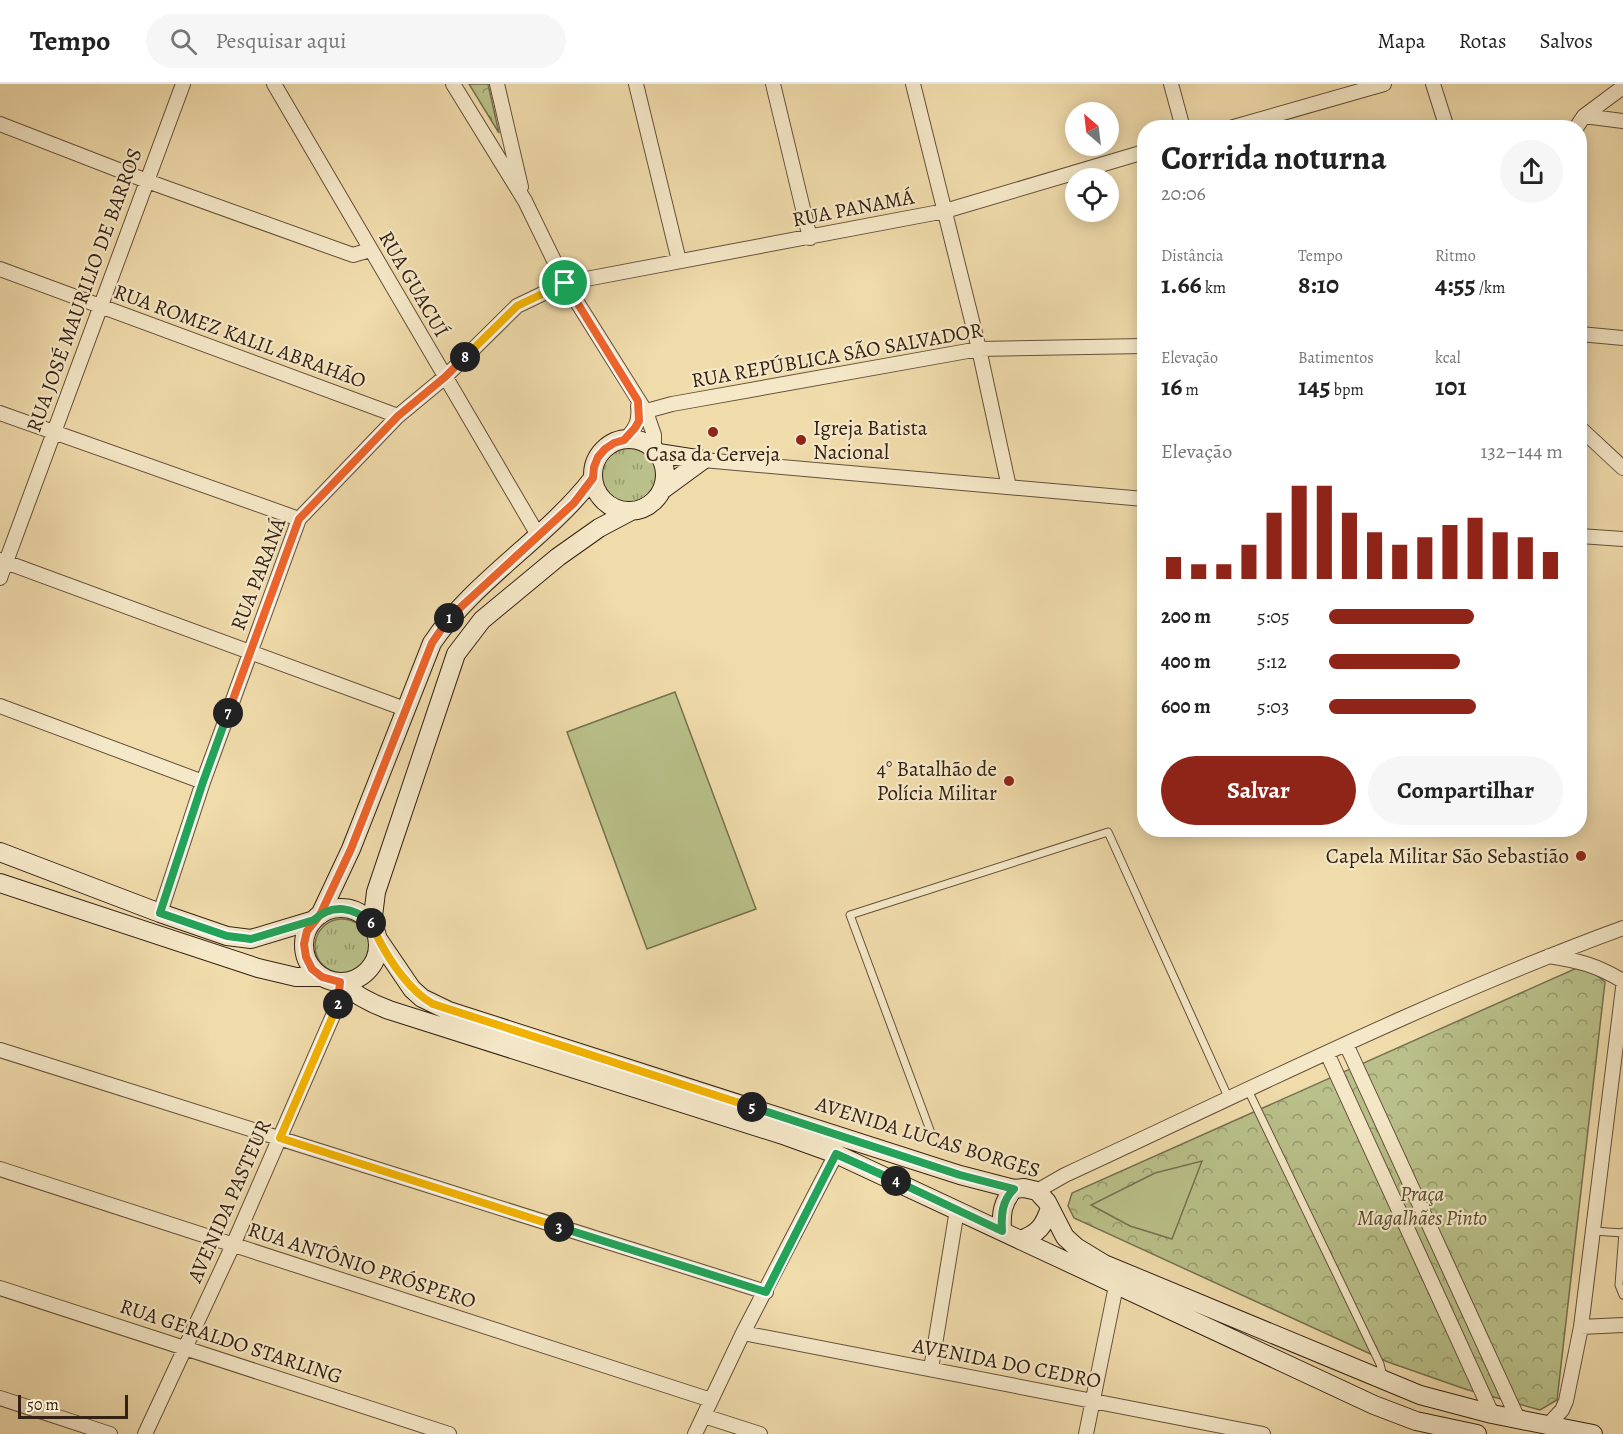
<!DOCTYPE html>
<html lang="pt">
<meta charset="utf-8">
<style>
:root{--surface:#fff;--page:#f6f6f6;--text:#222;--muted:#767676;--line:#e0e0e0;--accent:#8f2418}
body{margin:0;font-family:Alegreya,serif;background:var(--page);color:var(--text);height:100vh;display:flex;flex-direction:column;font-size:22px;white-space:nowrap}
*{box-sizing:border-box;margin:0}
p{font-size:20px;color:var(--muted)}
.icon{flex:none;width:33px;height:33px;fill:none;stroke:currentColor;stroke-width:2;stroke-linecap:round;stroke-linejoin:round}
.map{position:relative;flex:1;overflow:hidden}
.details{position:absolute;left:1137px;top:36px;width:450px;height:717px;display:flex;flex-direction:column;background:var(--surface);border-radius:24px;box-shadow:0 3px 15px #0003}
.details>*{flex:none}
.needle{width:39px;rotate:332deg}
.controls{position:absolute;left:1065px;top:18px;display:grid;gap:12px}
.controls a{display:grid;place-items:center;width:54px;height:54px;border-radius:50%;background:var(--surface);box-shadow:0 3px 15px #0003;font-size:30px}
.scale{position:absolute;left:18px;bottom:15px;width:110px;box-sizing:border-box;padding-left:6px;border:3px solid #342114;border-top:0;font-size:16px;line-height:21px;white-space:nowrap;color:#342114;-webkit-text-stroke:4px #f5e8c8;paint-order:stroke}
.pin{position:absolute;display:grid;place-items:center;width:51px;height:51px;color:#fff;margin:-26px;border:3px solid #fff;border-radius:50%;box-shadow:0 2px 6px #0007}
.km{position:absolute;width:30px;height:30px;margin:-15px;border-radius:50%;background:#222;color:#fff;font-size:16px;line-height:30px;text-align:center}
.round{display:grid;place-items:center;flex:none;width:63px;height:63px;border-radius:32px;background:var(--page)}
.headline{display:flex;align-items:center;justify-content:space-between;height:102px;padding:0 24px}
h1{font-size:33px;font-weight:700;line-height:45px}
.stats{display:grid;grid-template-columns:repeat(3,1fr);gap:9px;height:102px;padding:6px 24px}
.stats div{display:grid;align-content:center}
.stats b{font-size:26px;font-weight:700}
.stats small{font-size:16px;font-weight:400}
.stats p{font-size:16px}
.chart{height:168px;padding:12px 24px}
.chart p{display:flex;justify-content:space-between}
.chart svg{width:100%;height:108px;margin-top:6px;stroke:var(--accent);stroke-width:6}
.button{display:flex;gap:12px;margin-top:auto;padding:12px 24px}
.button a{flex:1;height:69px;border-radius:36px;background:var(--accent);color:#fff;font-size:24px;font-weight:700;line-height:69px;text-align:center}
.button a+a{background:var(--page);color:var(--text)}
ul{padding:0 24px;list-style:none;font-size:20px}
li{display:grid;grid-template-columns:96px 72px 1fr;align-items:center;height:45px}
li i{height:15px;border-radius:8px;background:var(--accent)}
header{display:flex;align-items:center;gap:36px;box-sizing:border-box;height:84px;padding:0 30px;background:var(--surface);border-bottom:2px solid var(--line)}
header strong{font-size:28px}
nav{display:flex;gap:33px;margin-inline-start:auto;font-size:21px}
.search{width:420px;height:54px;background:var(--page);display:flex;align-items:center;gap:15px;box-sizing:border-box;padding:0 21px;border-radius:33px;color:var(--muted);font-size:22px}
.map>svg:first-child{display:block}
.grass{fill:url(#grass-tufts);stroke:#76704e;stroke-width:1.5}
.park{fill:url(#park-crowns);stroke:#76704e;stroke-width:1.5}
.pitch{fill:#b9c089;stroke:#76704e;stroke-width:1.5}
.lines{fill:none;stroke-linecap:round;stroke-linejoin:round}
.lane-casing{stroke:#63503a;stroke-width:9}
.street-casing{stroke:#63503a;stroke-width:16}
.secondary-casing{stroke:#342114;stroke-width:20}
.lane{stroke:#f5e8c8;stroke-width:7}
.street{stroke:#f5e8c8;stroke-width:14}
.secondary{stroke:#f5e8c8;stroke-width:18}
.split-1-casing{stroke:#fff;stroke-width:12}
.split-2-casing{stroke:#fff;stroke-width:12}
.split-3-casing{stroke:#fff;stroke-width:12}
.split-4-casing{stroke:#fff;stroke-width:12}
.split-5-casing{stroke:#fff;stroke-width:12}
.split-6-casing{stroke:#fff;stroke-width:12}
.split-7-casing{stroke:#fff;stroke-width:12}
.split-8-casing{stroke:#fff;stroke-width:12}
.split-9-casing{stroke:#fff;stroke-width:12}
.split-1{stroke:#f0652b;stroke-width:8}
.split-2{stroke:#f0652b;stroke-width:8}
.split-3{stroke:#f5b400;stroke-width:8}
.split-4{stroke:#22a559;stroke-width:8}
.split-5{stroke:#22a559;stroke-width:8}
.split-6{stroke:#f5b400;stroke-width:8}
.split-7{stroke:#22a559;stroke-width:8}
.split-8{stroke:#f0652b;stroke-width:8}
.split-9{stroke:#f5b400;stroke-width:8}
.poi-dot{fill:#8f2418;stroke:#f5e8c8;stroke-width:2}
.labels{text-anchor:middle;stroke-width:4.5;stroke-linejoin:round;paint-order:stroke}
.street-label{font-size:21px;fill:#342114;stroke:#f5e8c8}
.poi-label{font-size:21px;fill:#342114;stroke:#f5e8c8;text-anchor:end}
.park-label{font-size:21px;font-style:italic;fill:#554931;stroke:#f5e8c8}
</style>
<header>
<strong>Tempo</strong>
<div class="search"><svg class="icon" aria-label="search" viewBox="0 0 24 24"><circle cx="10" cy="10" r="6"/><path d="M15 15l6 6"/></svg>Pesquisar aqui</div>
<nav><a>Mapa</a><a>Rotas</a><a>Salvos</a></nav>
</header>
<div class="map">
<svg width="1623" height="1350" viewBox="0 0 1623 1350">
<defs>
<pattern id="grass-tufts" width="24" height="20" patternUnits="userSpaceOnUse" patternTransform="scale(1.5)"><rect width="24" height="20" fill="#b9c089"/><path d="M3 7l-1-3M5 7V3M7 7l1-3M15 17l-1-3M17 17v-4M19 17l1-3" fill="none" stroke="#979c6f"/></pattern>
<pattern id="park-crowns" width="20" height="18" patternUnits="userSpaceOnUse" patternTransform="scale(1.5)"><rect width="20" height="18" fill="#b9c089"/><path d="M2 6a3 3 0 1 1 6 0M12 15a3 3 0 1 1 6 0" fill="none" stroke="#979c6f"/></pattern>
</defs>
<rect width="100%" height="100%" fill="#f0dbab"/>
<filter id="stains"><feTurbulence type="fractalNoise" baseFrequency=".00333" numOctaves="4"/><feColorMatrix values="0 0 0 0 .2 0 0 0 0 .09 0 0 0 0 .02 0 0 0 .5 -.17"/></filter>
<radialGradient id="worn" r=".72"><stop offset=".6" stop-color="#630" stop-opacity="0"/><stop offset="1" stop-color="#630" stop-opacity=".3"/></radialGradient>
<path class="grass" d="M600 391a30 30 0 1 1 60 0a30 30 0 1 1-60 0Z
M315 862a27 27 0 1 1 54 0a27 27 0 1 1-54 0Z"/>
<path class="park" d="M469 0H488L499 49Z
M1579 883 1594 889 1605 898 1557 1316 1540 1326 1465 1305 1388 1278 1074 1134 1068 1122 1072 1109Z"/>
<path class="pitch" d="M675 608 756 825 647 865 567 648Z
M1202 1077 1172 1155 1130 1142 1091 1121 1155 1089Z"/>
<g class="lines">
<g class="lane-casing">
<path id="lane" d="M1248 1006 1380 1280 1383 1292
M930 1046 850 831 1108 748 1229 1015
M1593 1147 1623 1149
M1623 1148 1619 1201 1623 1211"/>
</g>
<g class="street-casing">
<path id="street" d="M274 0 538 451
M453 0 525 117 565 199 646 328 654 351V366
M497 0 521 103
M636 0 679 177
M773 0 810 154
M913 0 979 265 1009 403
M1171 0 1183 44
M1433 0 1447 44
M1584 32 1623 37
M0 40 147 97 353 171 370 166
M1230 44 1384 0
M1576 44 1584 32 1623 3
M0 185 398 332
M1580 250 1623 254
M0 329 299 435
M639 329 672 320 979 265 1144 262
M1580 344 1623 384
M625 356C635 345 640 338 638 322
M703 376 1144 415
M1580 452 1623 455
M0 476 405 625
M0 494 183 0
M0 622 203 698
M160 829 203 698 299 435 398 332 445 293 517 222 565 199 945 127 1144 68
M1549 872C1580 877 1596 881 1623 897
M1346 960 1518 1335
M0 966 766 1208
M1327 969 1492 1330
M0 1085 711 1316
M1037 1107 1065 1091C1249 1006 1432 914 1623 844
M0 1204 449 1350
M1581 1243 1623 1241
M743 1249 1263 1350
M931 1285 957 1126
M0 1314 110 1350
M704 1332 760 1350
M1548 1341 1562 1326 1566 1317 1581 1243 1623 904
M145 1350 233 1161 338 920 340 898
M695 1350 743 1249 836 1070
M1086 1350 1116 1202"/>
</g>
<g class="secondary-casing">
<path id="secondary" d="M593 391a36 36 0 1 1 72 0a36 36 0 1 1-72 0Z
M658 369 703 376
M662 406 703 376
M0 768 160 829 227 852 251 855 314 836
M0 799 258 884 296 893H322
M304 861a37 37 0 1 1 74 0a37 37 0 1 1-74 0Z
M320 831 351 765 432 559C475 495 546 455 593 394
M372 840 376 808 456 570 482 536 558 473 599 444 631 427
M378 855 412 905 422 914 449 927 960 1091 1014 1105 1024 1104 1037 1107 1047 1118 1065 1153 1076 1163 1104 1180 1420 1311 1492 1330 1593 1350
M340 898C355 911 370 919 389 926L786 1052 836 1070 1374 1321 1416 1337 1477 1350
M1002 1147C1001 1130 1002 1118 1014 1105
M1020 1156C1038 1150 1044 1142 1050 1124"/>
</g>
<use href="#lane" class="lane"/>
<use href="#street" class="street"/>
<use href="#secondary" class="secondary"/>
</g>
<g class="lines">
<g class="split-1-casing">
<path id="split-1" d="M449 534 574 419 593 394 594 383 598 373 605 365 614 359 624 356 635 344 639 337 638 317 565 199"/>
</g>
<g class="split-2-casing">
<path id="split-2" d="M338 920 340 898 322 893 312 885 306 873 304 860 307 847 320 831 351 765 432 559 449 534"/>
</g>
<g class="split-3-casing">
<path id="split-3" d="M338 920 280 1054 559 1143"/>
</g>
<g class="split-4-casing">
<path id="split-4" d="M559 1143 766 1208 836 1070 896 1097"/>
</g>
<g class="split-5-casing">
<path id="split-5" d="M752 1023 960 1091 1014 1105C1002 1117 1001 1130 1002 1147L896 1097"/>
</g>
<g class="split-6-casing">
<path id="split-6" d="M371 839C375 845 376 851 379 856 391 879 411 908 433 920L752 1023"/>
</g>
<g class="split-7-casing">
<path id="split-7" d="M228 629 203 698 160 829 227 852 251 855 314 836C332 819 354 823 371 839"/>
</g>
<g class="split-8-casing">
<path id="split-8" d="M228 629 299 435 398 332 445 293 465 273"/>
</g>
<g class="split-9-casing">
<path id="split-9" d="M465 273 517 222 565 199"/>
</g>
<use href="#split-1" class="split-1"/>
<use href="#split-2" class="split-2"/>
<use href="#split-3" class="split-3"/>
<use href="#split-4" class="split-4"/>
<use href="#split-5" class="split-5"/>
<use href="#split-6" class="split-6"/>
<use href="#split-7" class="split-7"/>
<use href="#split-8" class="split-8"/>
<use href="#split-9" class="split-9"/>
</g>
<g class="poi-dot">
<circle cx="713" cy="348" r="6"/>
<circle cx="801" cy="356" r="6"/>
<circle cx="1009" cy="697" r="6"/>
<circle cx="1581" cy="772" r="6"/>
</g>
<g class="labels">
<g class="street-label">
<text transform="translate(853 124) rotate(-11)" y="7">RUA PANAMÁ</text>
<text transform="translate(414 200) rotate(60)" y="7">RUA GUACUÍ</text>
<text transform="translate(84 206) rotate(-70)" y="7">RUA JOSÉ MAURILIO DE BARROS</text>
<text transform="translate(240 252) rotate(20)" y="7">RUA ROMEZ KALIL ABRAHÃO</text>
<text transform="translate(837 271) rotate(-10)" y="7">RUA REPÚBLICA SÃO SALVADOR</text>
<text transform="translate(258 490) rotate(-69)" y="7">RUA PARANÁ</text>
<text transform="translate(928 1053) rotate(17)" y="7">AVENIDA LUCAS BORGES</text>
<text transform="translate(229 1117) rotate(-66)" y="7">AVENIDA PASTEUR</text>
<text transform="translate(362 1181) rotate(18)" y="7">RUA ANTÔNIO PRÓSPERO</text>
<text transform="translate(231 1257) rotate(18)" y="7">RUA GERALDO STARLING</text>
<text transform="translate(1007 1279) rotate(11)" y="7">AVENIDA DO CEDRO</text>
</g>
<g class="poi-label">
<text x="813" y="351" text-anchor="start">Igreja Batista<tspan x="813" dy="24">Nacional</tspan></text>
<text x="713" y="377" text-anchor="middle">Casa da Cerveja</text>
<text x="997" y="692">4° Batalhão de<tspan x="997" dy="24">Polícia Militar</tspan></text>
<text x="1569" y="779">Capela Militar São Sebastião</text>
</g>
<g class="park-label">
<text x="1422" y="1117">Praça<tspan x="1422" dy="24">Magalhães Pinto</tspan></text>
</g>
</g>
<rect width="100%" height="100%" filter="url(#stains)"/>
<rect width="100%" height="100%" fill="url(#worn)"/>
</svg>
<div class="controls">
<a><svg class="needle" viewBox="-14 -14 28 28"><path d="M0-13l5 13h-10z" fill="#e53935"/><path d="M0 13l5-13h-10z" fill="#767676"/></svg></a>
<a><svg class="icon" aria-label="locate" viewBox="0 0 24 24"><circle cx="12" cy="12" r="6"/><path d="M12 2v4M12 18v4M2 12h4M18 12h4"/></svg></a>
</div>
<div class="scale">50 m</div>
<div class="pin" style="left:565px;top:199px;background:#1e9e55"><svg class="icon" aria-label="arrive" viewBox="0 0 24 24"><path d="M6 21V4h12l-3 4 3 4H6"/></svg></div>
<b class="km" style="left:449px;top:534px">1</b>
<b class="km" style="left:338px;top:920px">2</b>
<b class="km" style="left:559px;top:1143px">3</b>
<b class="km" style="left:896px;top:1097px">4</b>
<b class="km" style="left:752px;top:1023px">5</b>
<b class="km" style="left:371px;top:839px">6</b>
<b class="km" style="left:228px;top:629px">7</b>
<b class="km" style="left:465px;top:273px">8</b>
<section class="details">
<div class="headline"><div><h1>Corrida noturna</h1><p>20:06</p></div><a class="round"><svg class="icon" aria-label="share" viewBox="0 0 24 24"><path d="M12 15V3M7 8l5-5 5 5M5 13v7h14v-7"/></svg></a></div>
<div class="stats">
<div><p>Distância</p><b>1.66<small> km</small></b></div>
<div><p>Tempo</p><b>8:10</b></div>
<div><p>Ritmo</p><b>4:55<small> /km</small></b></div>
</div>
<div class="stats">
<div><p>Elevação</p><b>16<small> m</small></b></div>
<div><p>Batimentos</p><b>145<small> bpm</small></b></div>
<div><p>kcal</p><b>101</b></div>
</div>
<div class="chart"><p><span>Elevação</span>132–144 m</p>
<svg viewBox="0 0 160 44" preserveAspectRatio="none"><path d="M5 44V35M15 44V38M25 44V38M35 44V30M45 44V17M55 44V6M65 44V6M75 44V17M85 44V25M95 44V30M105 44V27M115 44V22M125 44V19M135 44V25M145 44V27M155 44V33"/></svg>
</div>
<ul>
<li><b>200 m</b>5:05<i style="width:62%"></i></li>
<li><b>400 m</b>5:12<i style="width:56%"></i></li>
<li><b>600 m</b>5:03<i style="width:63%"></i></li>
</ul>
<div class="button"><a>Salvar</a><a>Compartilhar</a></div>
</section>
</div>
